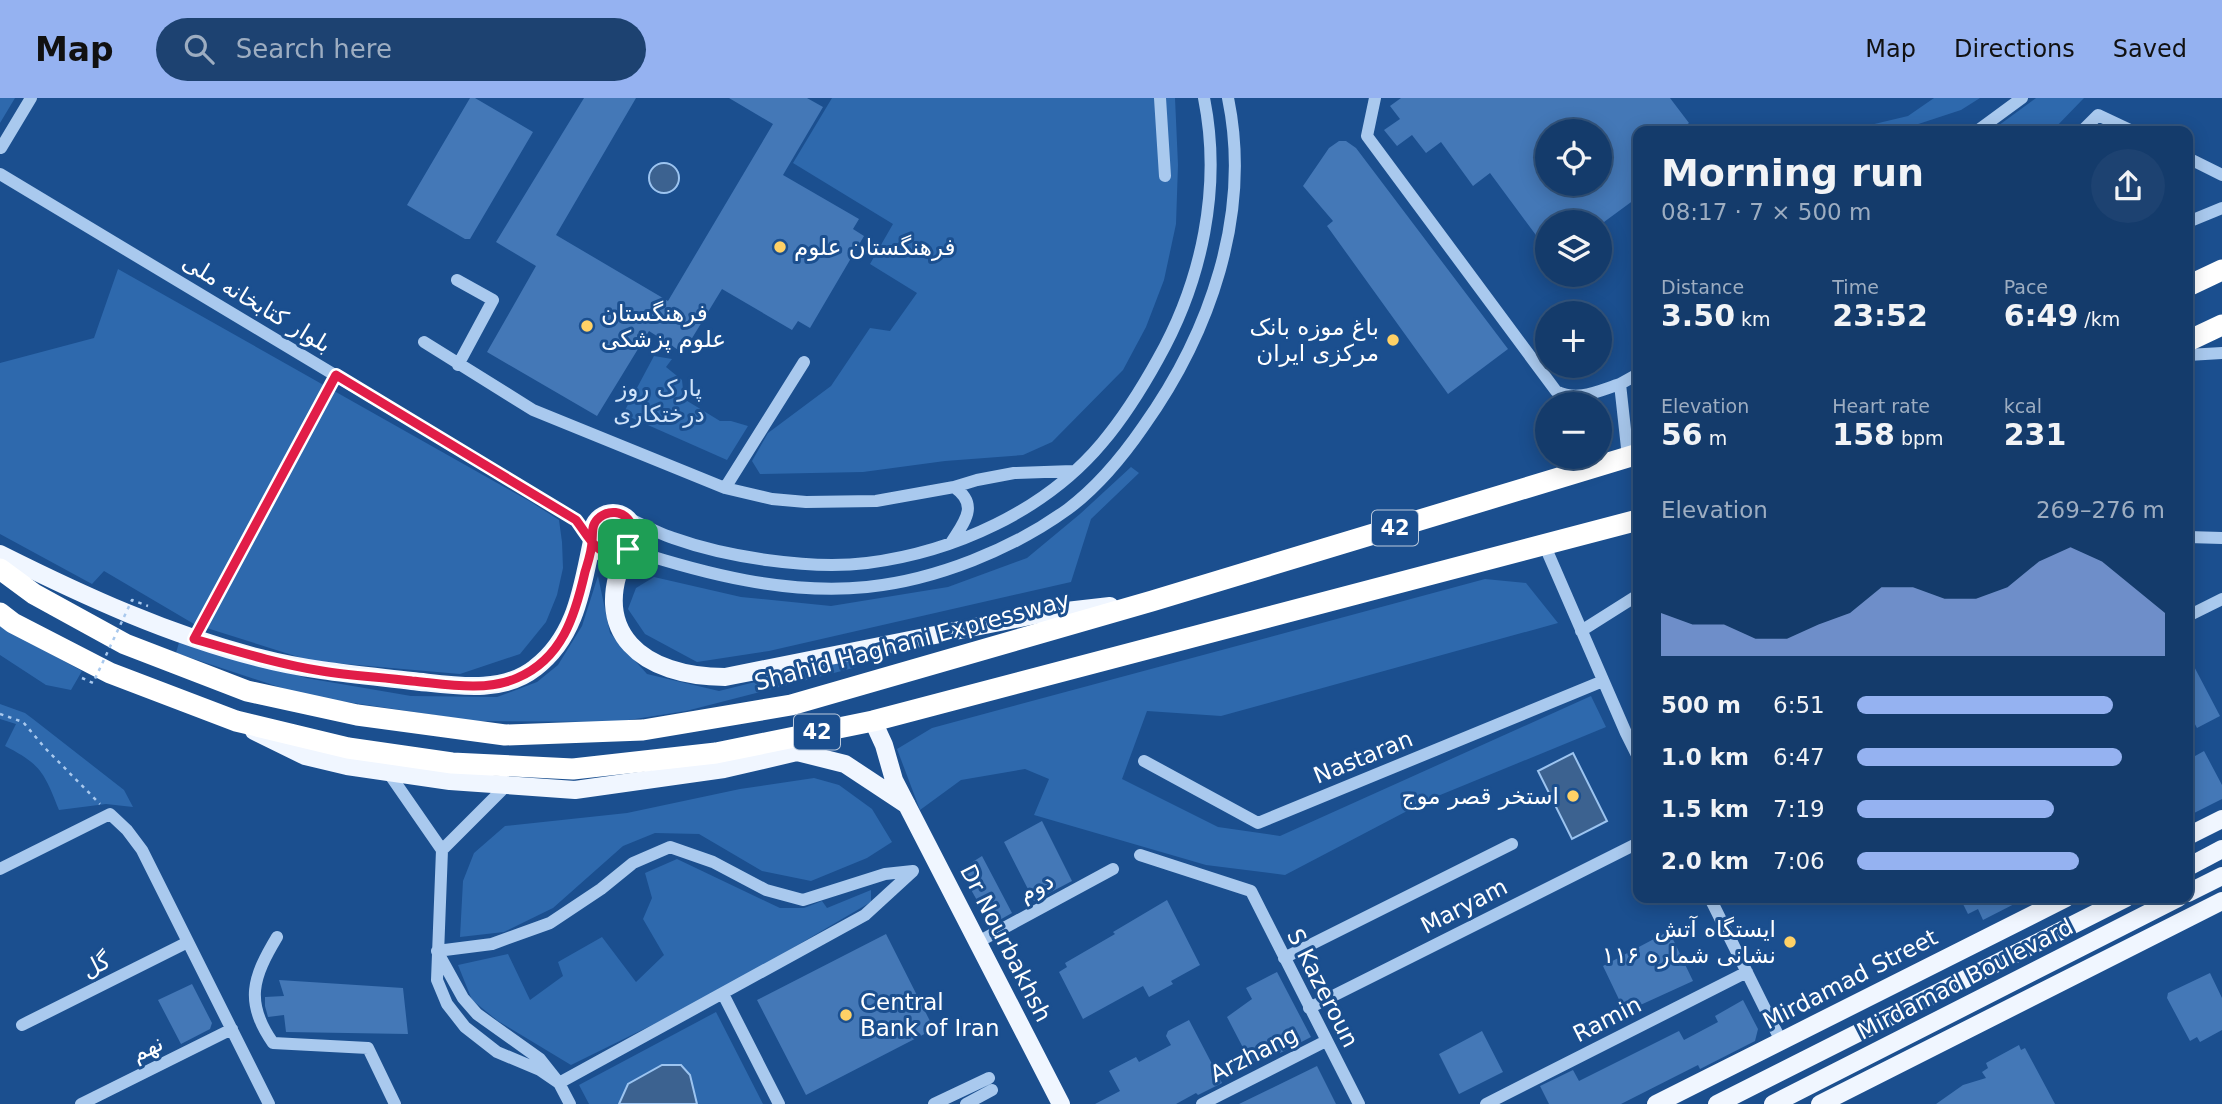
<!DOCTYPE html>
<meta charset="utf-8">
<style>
:root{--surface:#143b6b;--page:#1d4271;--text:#f1f3f6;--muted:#9dadc1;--line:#33557e;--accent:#95b2f1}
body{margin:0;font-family:"DejaVu Sans",Vazirmatn,sans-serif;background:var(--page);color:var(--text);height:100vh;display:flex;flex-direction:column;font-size:26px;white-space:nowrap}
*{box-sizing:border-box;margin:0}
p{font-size:23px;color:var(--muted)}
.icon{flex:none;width:38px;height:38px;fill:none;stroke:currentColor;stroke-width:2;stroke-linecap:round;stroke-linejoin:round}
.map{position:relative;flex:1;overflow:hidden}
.drawer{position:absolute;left:1633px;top:28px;width:560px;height:777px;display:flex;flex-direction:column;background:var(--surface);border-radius:14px;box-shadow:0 4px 18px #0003,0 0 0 2px var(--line)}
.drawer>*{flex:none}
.buttons{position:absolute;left:1535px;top:21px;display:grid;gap:14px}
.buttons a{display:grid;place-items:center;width:77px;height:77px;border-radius:50%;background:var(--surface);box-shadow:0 4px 18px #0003,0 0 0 2px var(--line);font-size:35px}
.pin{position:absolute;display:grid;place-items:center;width:60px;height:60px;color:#fff;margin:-30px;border-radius:14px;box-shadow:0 4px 10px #0006}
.round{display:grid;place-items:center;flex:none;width:74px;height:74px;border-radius:37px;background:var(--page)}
.summary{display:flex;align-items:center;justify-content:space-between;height:119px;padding:0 28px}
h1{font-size:38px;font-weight:800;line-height:52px}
.figures{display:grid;grid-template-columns:repeat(3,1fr);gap:10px;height:119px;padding:7px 28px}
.figures div{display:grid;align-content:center}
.figures b{font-size:30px;font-weight:800}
.figures small{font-size:19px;font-weight:400}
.figures p{font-size:19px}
.chart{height:196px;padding:14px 28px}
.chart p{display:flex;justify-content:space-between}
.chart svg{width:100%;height:126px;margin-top:7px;fill:var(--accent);opacity:.7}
ul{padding:0 28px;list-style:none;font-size:23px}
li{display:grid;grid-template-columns:112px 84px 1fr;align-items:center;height:52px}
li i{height:18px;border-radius:9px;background:var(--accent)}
header{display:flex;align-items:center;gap:42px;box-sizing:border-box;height:98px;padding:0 35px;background:var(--accent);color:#111}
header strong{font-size:33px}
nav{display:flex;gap:38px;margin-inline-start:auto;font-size:24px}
.search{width:490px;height:63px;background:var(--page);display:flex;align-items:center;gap:18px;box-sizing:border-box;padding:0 24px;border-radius:38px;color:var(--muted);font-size:26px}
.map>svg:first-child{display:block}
.green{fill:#2e69ad}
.water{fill:#3c6290;stroke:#9cc4f0;stroke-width:2}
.building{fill:#4478b7;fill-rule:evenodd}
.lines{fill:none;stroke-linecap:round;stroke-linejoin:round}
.path{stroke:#a9c9ee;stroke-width:2.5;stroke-dasharray:3.5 5;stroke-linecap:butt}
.minor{stroke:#a9c9ee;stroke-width:12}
.major{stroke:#f0f6ff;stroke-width:18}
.highway{stroke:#fff;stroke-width:21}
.path-bridge{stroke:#a9c9ee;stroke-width:2.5;stroke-dasharray:3.5 5;stroke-linecap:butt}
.route-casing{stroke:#fff;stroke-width:14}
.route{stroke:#e11d48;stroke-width:9}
.poi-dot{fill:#ffd166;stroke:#1b4f8f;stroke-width:2.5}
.labels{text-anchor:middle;stroke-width:6;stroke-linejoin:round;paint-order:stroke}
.shield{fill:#1b4f8f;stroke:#bbcadd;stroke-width:2}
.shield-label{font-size:21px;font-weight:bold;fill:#fff}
.poi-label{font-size:23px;fill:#fff;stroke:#1b4f8f;text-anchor:start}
.street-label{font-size:23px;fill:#fff;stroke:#1b4f8f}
.park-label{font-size:23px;fill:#cfe3fa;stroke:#1b4f8f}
</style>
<header>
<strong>Map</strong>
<div class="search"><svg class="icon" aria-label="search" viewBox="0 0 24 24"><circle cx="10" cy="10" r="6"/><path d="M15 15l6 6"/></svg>Search here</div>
<nav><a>Map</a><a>Directions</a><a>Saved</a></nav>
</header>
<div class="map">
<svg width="2222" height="1006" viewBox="0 0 2222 1006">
<rect width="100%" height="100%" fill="#1b4f8f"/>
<path class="green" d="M0 0H15L0 25Z
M832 0H1175L1178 67 1176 126 1164 182 1146 229 1123 272 1052 344 1023 357 945 363 863 374 760 376 752 363 768 335 831 288 870 230 890 233 917 195 870 166 893 126 793 65Z
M1934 0H1980L1961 12 1897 33H1845L1908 18Z
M2036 0H2084L2052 33H1991Z
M118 171 531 404 559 422 562 444 563 470 557 497 546 524 520 556 460 576 311 563 194 526 104 473 92 486 0 436V265L94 240Z
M654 258 672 261 666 269 682 282 684 301 720 323H731L748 328 727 362 623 316Z
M1131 369 1139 375 1091 421 1071 484 769 553 697 564 645 536 628 511 636 490 654 479 741 499 831 508 948 489 1027 460 1080 416Z
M598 478 610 535 647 576 719 593 859 558 857 569 686 613 616 624 475 623 306 598 176 555 180 541 306 580 411 598 497 599 537 584 558 567 582 528Z
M1485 481 1526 485 1558 525 1221 618 1147 613 1122 681 1218 729 1280 738 1591 598 1606 629 1428 702 1285 777 1206 767 1034 717 1049 681 1025 671 961 682 920 712 897 651 932 630Z
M0 528 82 573 71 592 46 587 0 557Z
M0 606 25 615 33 621 124 692 133 709 106 706 59 712C44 675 42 667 5 648L16 626 0 621Z
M814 680 839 687 872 711 892 744 867 760 811 783 762 773 699 736 655 735 623 748 553 810 504 834 460 839 463 783 474 755 505 728 627 715 740 691Z
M677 761 780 810H804L822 803 827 810 871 792V804L709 899 571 967 498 923 472 902 458 867 508 856 530 902 563 878 558 864 602 839 636 884 664 857 643 821 652 800 645 775Z
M716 914 763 1006H589L579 987Z"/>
<path class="water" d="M649 80a15 15 0 1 1 30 0a15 15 0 1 1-30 0Z
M1573 655 1607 723 1572 741 1538 673Z
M662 967H681L690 977 697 1006H619L628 986Z"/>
<path class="building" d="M470 0H475L533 34 470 141H465L407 107Z
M584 0H636L556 137 668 203 773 26 729 0H807L823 9 783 77 859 121 853 131 864 138 810 230 798 223 792 232 722 191 683 255 649 233 597 318 487 254 536 168 496 144Z
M1401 0H1670L1689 25 1678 33H1638V99L1604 124H1547V152L1490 75 1473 88 1441 44 1426 55 1412 37 1397 48 1384 32 1400 21 1390 8ZM1547 33H1600V86H1547Z
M1339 43H1346L1356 50 1508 251 1448 296 1327 128 1333 123 1303 88 1329 50Z
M2188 557 2220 618 2197 630 2188 613Z
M2204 653 2222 687V701L2188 718V662Z
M1042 723 1072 783 1034 803 1004 744Z
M982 758 1012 815 996 824 988 822 960 772Z
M1960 800H2026L1983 822 1978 811 1968 816Z
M1167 802 1200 867 1171 883 1173 886 1149 899 1143 888 1083 921 1059 874 1067 869 1065 865 1115 836 1113 834Z
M1669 833 1693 883 1625 914 1603 868Z
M886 836 934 931 806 997 757 902Z
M1277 874 1311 939 1280 955 1277 950 1251 965 1227 919 1252 901 1246 890Z
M2210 875 2222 900V932L2200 944 2197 939 2190 943 2167 900 2168 895Z
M279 882 403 890 408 936 286 934 284 917 268 919 265 908V899L284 898Z
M192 886 212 925 210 931 181 946 158 902Z
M1743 902 1758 931 1755 943 1700 971 1698 967 1621 1006H1549L1540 988 1573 972 1579 983 1679 933 1684 942 1718 924 1715 918Z
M1189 922 1222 985 1198 997 1196 995 1176 1006H1095L1120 993 1109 973 1136 959 1139 964 1171 947 1166 938 1168 933Z
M1482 933 1503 974 1459 996 1439 956Z
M2019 947 2021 952 2025 950 2055 1006H1936L1963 987 1986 980 1982 974 1988 970 1986 965Z
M1317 968 1336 1006H1239Z"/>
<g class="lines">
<path class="path" d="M202 525 328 291
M0 616 23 624 45 650 100 706"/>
<path class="minor" d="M1160 0 1165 78
M1375 0 1367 38 1556 293C1578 304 1598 293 1620 286
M1977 33 2022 0
M2082 33 2098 17 2132 33
M1 50 31 0
M2188 60 2222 77
M0 76 576 422 592 443
M2188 124 2222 110
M457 182 493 202 458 267
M424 244 533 312 725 390 772 401 806 404 876 403 954 389 977 382 1014 375 1073 373
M2188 257 2222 255
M1632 357 1628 359 1620 286 1638 276
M725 390 804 264
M620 416C637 424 655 434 673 440 726 459 810 472 867 465 954 454 1045 413 1102 345 1124 319 1142 290 1158 261 1202 183 1222 89 1204 0
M2188 439 2222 440
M951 445C964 424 980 407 954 389
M1544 446 1626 635 1638 659
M628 451C705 476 786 497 867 489 936 482 1013 451 1068 411 1096 390 1123 358 1143 329 1210 235 1252 116 1228 0
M2188 518 2222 501
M1581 533 1638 497
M1144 663 1258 725 1603 583
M388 674 442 752 437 882 447 906 465 929 497 954 540 972 559 985 570 1006
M670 749 713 764 766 792 803 802 885 776 913 773 865 817 559 985 540 961 477 916 463 900 437 853 492 846 550 825 601 791 633 765Z
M442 752 507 687
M1140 757 1251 793 1359 1006
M0 771 110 716 127 732 142 752 269 1006
M1710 800 1781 943
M277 839C253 879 244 904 273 945L368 950 395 1006
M978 844 1113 771
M1284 860 1512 746
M723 896 779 1006
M1309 910 1638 745
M22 927 188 844
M81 1006 232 931
M934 1006 989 980
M966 1006 992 992
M1202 1006 1326 943
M1486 1006 1747 874"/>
<path class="major" d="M592 436a21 21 0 1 1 42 0a21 21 0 1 1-42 0Z
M628 451C586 535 644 579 725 579L1040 516 1110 508
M0 456C84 498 169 537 260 560 310 573 361 577 412 583 452 587 501 597 535 570 576 539 582 490 592 443
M873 623 884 647 894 682 1061 1006
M254 633 305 658 347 668 450 683 575 692 724 671 797 654 845 666 907 707
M2188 738 2222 721
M2188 769 2222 751
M2188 795 2222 778
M1656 1006 2066 800
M1717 1006 2126 800
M1773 1006 2178 800
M1820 1006 2222 803"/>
<path class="highway" d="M2188 188 2222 172
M2188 243 2222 227
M0 471 34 496 125 546 247 593 357 617 505 637 643 632 791 607 1152 503 1638 356
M0 515 13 525 110 575 236 623 348 650 452 665 573 671 716 655 873 623 1638 422"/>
<path class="path-bridge" d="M82 580 93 585 132 502 148 508"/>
</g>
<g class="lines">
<g class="route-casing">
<path id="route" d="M628 451 616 457C596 457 587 436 576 422L336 277 194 541C236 553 278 566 322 573 352 578 382 579 412 583 445 586 485 594 517 580 562 561 575 518 585 474 588 464 592 453 592 443 593 433 591 426 600 419 621 404 644 429 628 451"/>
</g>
<use href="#route" class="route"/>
</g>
<g class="poi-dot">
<circle cx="780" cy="149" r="7"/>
<circle cx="587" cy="228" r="7"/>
<circle cx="1393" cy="242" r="7"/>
<circle cx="1573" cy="698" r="7"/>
<circle cx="1790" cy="844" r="7"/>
<circle cx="846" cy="917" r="7"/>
</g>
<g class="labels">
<g class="shield">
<rect x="1372" y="412.5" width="46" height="35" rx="5"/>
<rect x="794" y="616.5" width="46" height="35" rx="5"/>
</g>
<g class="shield-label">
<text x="1395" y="437">42</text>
<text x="817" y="641">42</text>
</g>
<g class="poi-label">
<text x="794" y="157">فرهنگستان علوم</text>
<text x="601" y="223">فرهنگستان<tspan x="601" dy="26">علوم پزشکی</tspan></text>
<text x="1379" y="237" text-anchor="end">باغ موزه بانک<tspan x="1379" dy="26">مرکزی ایران</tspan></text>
<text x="1559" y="706" text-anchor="end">استخر قصر موج</text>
<text x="1776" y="839" text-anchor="end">ایستگاه آتش<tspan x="1776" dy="26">نشانی شماره ۱۱۶</tspan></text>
<text x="860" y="912">Central<tspan x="860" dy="26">Bank of Iran</tspan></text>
</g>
<g class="street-label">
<text transform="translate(257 205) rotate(31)" y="8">بلوار کتابخانه ملی</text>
<text transform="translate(912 543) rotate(-15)" y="8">Shahid Haghani Expressway</text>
<text transform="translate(1363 659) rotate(-22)" y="8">Nastaran</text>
<text transform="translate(1036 789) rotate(-28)" y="8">دوم</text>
<text transform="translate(1464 808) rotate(-27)" y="8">Maryam</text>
<text transform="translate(1006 845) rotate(63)" y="8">Dr Nourbakhsh</text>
<text transform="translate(96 867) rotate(-27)" y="8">گل</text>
<text transform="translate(1850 881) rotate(-27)" y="8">Mirdamad Street</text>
<text transform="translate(1965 881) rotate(-27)" y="8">Mirdamad Boulevard</text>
<text transform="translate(1323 890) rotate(63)" y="8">S Kazeroun</text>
<text transform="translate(1607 921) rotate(-27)" y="8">Ramin</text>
<text transform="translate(147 950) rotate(-26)" y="8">نهم</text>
<text transform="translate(1254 956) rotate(-27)" y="8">Arzhang</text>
</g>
<g class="park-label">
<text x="659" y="298">پارک روز<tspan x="659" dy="26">درختکاری</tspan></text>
</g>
</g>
</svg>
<div class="buttons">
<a><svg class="icon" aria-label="locate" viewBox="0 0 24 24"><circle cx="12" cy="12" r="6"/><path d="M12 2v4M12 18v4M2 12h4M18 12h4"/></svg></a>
<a><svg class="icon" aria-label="layers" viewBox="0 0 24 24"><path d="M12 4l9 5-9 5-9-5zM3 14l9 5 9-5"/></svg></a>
<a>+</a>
<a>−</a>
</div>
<div class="pin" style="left:628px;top:451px;background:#1e9e55"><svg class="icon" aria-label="arrive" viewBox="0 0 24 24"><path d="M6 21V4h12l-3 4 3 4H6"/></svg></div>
<section class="drawer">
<div class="summary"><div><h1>Morning run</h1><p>08:17 · 7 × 500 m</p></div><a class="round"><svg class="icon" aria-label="share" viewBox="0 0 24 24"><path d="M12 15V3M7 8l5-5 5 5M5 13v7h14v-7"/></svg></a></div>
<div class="figures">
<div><p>Distance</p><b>3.50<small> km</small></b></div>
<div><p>Time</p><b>23:52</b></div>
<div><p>Pace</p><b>6:49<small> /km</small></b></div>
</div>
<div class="figures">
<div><p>Elevation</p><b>56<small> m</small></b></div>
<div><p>Heart rate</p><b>158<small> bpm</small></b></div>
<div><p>kcal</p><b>231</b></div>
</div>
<div class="chart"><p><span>Elevation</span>269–276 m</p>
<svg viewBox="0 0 160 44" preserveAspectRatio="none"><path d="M0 44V29L10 33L20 33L30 38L40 38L50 33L60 29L70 20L80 20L90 24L100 24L110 20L120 11L130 6L140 11L150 20L160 29V44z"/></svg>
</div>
<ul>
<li><b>500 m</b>6:51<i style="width:83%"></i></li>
<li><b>1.0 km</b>6:47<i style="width:86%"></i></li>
<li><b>1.5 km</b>7:19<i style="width:64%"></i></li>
<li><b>2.0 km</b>7:06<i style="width:72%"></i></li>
</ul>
</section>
</div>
